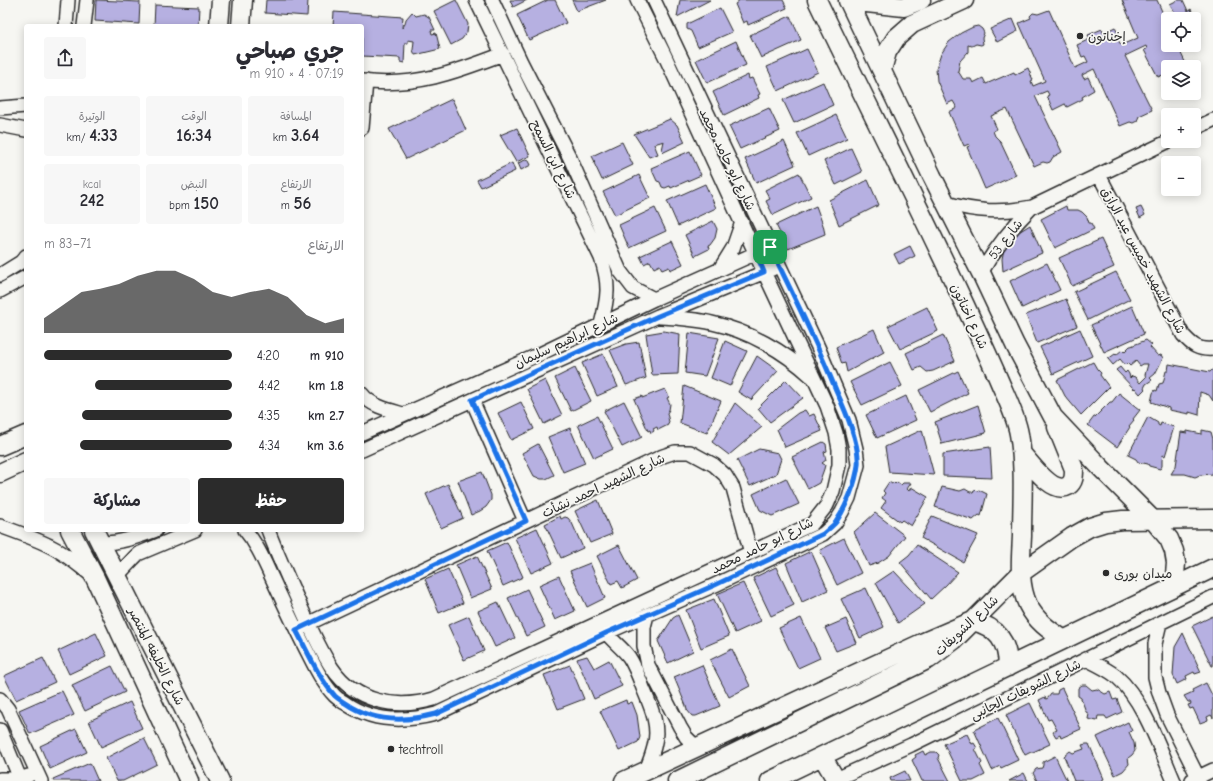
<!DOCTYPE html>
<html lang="ar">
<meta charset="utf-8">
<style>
:root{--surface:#fff;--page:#f7f7f7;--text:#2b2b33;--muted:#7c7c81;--accent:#2b2b2b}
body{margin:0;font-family:"Comic Neue","Playpen Sans Arabic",sans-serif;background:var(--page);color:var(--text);direction:rtl;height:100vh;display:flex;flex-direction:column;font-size:15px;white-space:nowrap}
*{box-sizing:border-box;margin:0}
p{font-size:13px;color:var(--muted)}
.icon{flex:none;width:22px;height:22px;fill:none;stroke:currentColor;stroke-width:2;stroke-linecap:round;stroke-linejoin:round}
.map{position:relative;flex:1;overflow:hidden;direction:ltr}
.details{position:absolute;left:24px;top:24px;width:340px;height:508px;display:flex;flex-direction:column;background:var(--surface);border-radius:4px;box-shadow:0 2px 10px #0003;direction:rtl}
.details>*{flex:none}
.buttons{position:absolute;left:1161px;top:12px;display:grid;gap:8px}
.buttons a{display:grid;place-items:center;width:40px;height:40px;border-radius:4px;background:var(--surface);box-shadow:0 2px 10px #0003;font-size:20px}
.pin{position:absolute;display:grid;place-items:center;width:34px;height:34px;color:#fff;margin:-17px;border-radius:8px;box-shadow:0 2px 6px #0006}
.round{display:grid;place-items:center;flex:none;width:42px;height:42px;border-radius:4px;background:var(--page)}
.summary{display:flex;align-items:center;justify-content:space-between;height:68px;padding:0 20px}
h1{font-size:22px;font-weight:700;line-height:30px}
.figures{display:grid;grid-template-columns:repeat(3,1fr);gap:6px;height:68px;padding:4px 20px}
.figures div{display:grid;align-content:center;border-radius:4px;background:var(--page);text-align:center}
.figures b{font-size:17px;font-weight:700}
.figures small{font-size:11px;font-weight:400}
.figures p{font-size:11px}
.chart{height:112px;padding:8px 20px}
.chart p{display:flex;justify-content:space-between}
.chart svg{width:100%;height:72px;margin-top:4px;fill:var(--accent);opacity:.7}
.primary-button{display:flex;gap:8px;margin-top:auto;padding:8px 20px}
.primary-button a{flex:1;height:46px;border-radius:4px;background:var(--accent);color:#fff;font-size:16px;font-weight:700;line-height:46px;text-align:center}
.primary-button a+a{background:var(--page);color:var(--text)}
ul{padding:0 20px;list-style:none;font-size:13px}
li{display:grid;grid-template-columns:64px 48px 1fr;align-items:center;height:30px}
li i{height:10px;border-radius:5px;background:var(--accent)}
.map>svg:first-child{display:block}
.building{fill:#b6b0e1;stroke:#2b2b2b}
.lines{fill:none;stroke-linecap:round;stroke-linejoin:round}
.street-casing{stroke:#2b2b2b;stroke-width:16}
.secondary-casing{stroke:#2b2b2b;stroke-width:21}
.street{stroke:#f6f6f2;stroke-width:13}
.secondary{stroke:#f6f6f2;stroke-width:18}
.route-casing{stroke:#fff;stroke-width:8}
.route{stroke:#1a73e8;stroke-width:5}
.poi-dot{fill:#2b2b2b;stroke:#f6f6f2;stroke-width:1.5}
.labels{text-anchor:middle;stroke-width:3.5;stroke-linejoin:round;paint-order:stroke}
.poi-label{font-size:13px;fill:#2b2b2b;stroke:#f6f6f2;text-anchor:start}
.street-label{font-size:13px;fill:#2b2b2b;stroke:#f6f6f2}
</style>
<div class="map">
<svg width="1213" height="781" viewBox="0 0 1213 781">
<rect width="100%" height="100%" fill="#f6f6f2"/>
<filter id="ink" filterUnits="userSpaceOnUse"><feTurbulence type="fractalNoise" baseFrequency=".025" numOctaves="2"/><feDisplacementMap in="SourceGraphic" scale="8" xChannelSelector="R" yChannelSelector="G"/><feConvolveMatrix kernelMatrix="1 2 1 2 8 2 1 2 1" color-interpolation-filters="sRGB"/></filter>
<g filter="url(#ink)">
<path class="building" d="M96 0 140 2 139 24 95 21Z
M266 0H308L307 16 265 13Z
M456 0 468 24 467 32 462 39 451 45 434 11Z
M510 0H527L513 7Z
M548 0H555L566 23 529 40 517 15Z
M572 0H606L577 11Z
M680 0H710L677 17Z
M738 0H783L787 8 748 25 747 21 743 23 735 4 738 2Z
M1122 0H1157L1164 16 1174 12 1170 4 1178 0H1183L1188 11 1191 9 1197 22 1194 24 1200 36 1194 39V19H1168V45H1177L1186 64 1178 67H1168V73L1158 77 1144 50 1147 49 1146 46 1125 56 1152 110 1139 116 1137 121 1133 123 1130 122 1120 126 1094 69 1082 75 1084 79 1088 77 1094 90 1082 97 1083 99 1067 107 1065 104 1053 110 1047 96 1049 95 1047 91 1035 96 1062 152 1053 157 1050 162 1047 163 1043 162 1034 166 1007 109 991 116 997 129 993 131 995 136 1000 141 1016 175 985 189 967 147 970 146 969 144 964 146 949 112 957 108 953 101 947 104 937 81 936 69 941 54 949 42 961 33 973 27 978 26 982 29 984 33 982 38 983 44 981 45 976 44 972 46 968 45V52L960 61 958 71 963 79H971L973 83 983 78 986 84 1014 72 1015 75 1028 68 1033 80 1031 81 1033 86 1045 81 1019 23 1031 18 1030 16 1033 13 1038 14 1049 10 1075 68 1088 62 1085 56 1082 57 1077 45 1090 39 1088 35 1102 29 1103 33 1115 27 1120 39 1118 40 1121 45 1138 38Z
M155 5 199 7 198 26H154Z
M720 8 732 32 698 47 691 31 687 29V24Z
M334 12 403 17 402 28 405 24 406 19 412 12 416 16 424 14 427 16 429 17 435 30H431L432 34 436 33 440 49 415 55 413 50 414 41 408 40V43H405L404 63 400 62V58L362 56V26H333Z
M790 16 801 40 761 58 750 35Z
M1013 19 1018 31 997 42 990 29Z
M736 41 746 65 707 83 696 60Z
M807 49 818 72 778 91 767 67Z
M748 75 749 79 752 78 760 94 758 95 759 98 724 115 713 92Z
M823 82 833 105 794 123 783 100Z
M452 99 466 130 406 159 389 129Z
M769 108 780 131 740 149 729 126Z
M836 115 847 138 808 156 797 133Z
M670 119 677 125 685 142 664 152 662 150 664 141 654 144 658 154 649 157 634 134Z
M517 128 530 156 516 162 500 135Z
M784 141 795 165 756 183 745 159Z
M622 142 633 165 602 180 594 163 595 162 592 156Z
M851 148 862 172 836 185 824 161Z
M690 151 701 175 671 188 670 186 665 188 662 187 660 182 657 181 651 168Z
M528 159 531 165 521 170 518 163Z
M512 163 515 171 481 187 477 180Z
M799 173 811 197 773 215 766 201 770 199 765 190Z
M639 175 650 198 615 215 603 192Z
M868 180 879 205 839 225 829 200Z
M705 184 716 208 678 226 667 201Z
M816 206 823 225 825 234 788 249 776 225Z
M1066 206 1067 210H1078L1082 212 1087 217 1089 223H1091L1094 229 1055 248 1041 219Z
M1141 207 1145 215 1140 218 1136 209Z
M655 208 666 231 629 248 619 225Z
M713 221 717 229 715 238 710 245 708 246 709 249 695 256 685 235Z
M1030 225 1042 253 1003 271 1002 259 1004 249 1009 238Z
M1101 239 1114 267 1072 286 1059 258Z
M672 241 683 264 670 270 669 267 662 270 660 265 654 268 650 261 644 264 640 256Z
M910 246 915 256 899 264 894 254Z
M1047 263 1060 290 1022 308 1010 281Z
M1116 272 1130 299 1088 320 1074 292Z
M1066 299 1077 326 1037 343 1026 315Z
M1132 306 1144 334 1104 352 1091 325Z
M927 307 938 331 900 349 888 326Z
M874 329 884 352 847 372 845 363 842 364 836 347Z
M1080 329 1092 356 1053 374 1040 347Z
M664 331 680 334 678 374 652 375 646 334Z
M689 333 719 338 705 376 685 373Z
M943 335 955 361 933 371 927 372 921 367 914 370 906 353Z
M1146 340 1152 345 1150 347 1158 356 1161 355 1163 358 1155 374 1150 378 1152 380 1146 384 1144 388 1145 389 1140 394 1135 388 1134 389 1116 370 1120 367 1125 373 1127 371 1129 374 1130 378 1132 376 1135 377 1140 383 1146 377 1145 375 1148 364H1143L1140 366 1136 361 1130 366 1127 363 1125 365 1120 359 1113 365 1108 359 1115 354 1116 355 1122 350 1124 352 1130 346H1131Z
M725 341 747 351 730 386 711 378Z
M639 342 646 378 626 385 610 350 626 344Z
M603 354 618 387 597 396 582 363Z
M757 356 778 371 751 400 738 392Z
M890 362 902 386 862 405 850 382Z
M1093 362 1097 369 1101 373 1100 375 1109 387 1081 415 1065 396 1057 380Z
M1169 364 1210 372 1213 369V401L1209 395 1200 392 1199 415 1189 412V414L1169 410V408L1151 402 1153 393 1155 390 1157 391 1159 384 1163 383 1166 371H1168Z
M575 368 591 401 571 411 555 378Z
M958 371 968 393 930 412 919 390Z
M545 380 562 415 544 424 527 389Z
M786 380 803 398 770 422 758 408Z
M684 386 721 401 707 433 680 423Z
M665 389 669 397 667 398 670 404 669 410 667 413 669 422 668 423V425L658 430 657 427 653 429 654 431 651 433 650 430 648 431 634 399 642 396V398Z
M1119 393 1140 410 1133 419 1134 420 1129 426 1130 427 1117 447 1088 425 1094 417H1095L1110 402H1112Z
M906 396 916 420 877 438 866 415Z
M624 401 642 437 622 447 604 411Z
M521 402 534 429 511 440 498 413Z
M735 403 762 427 729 455 712 442Z
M978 405 986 433 942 444 935 422Z
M805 410 809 416 814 414 822 431 785 447 777 429 798 413Z
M597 416 613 449 594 458 578 425Z
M1148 417 1158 423V425L1160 426 1161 423 1174 427 1165 456 1163 455 1162 460V466L1160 469 1149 466 1148 464 1138 462 1136 459 1128 455Z
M570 428 585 463 563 472 548 437Z
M922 430 934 475 889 472 885 447Z
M1202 430 1211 432 1213 439V474L1200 475 1195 477 1185 474H1171L1176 466 1181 432 1187 433V431L1202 434Z
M823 442 826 444 827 451 824 452 826 460 822 463 825 465 824 469 819 483 808 489 792 457 821 443Z
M538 444 554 475 546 479H541L534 476 522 453Z
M990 447 992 478 943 476V454Z
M759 449 778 453 781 459 776 474 750 486 737 460Z
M482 472 491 495V500L486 507 480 511 471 515 458 481Z
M786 478 799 504 772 516 760 510 753 494Z
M889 482 892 484 893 482 895 484 897 482 901 485 903 483H911L907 489 909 491 911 487 928 497 911 526 902 520 900 522 881 508 886 501 882 498 885 493 883 491Z
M448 484 463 518 441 528 426 494Z
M942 487 960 491 965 489 970 492H973L975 489 977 491 979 490 987 494 981 516 979 515 973 520 935 507Z
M598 500 612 534 590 543 575 511Z
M875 513 905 536 889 556 878 563 869 566 854 532Z
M560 516 561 519 565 517 568 518 572 523 583 548 561 558 545 524Z
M932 516 978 535 963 562 921 538Z
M537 528 553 563 531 573 515 538Z
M844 538 861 573 837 585 820 550Z
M507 542 523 577 503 586 487 551Z
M619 545 637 580 622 588 618 581 611 584 597 556Z
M917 545 958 572 946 585 931 599 900 562 909 555Z
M811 551 828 590 802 602 786 563Z
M477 556 492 589 470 598 456 565Z
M590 563 605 598 587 607 570 571Z
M776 567 794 605 771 616 753 578Z
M448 569 463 603 439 613 425 579Z
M894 571 925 604 898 623 876 583Z
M559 576 575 611 555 620 539 585Z
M743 583 761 621 735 633 717 594Z
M866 588 884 627 860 638 841 599Z
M527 589 545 627 526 636 508 598Z
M714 599 729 636 701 648 686 610Z
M498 602 515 638 495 647 478 611Z
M678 615 693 651 668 663 658 641 673 618Z
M469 616 484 651 464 660 448 625Z
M1213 616V666H1212L1192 626Z
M801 618 820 658 798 668 779 628Z
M846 619 856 643 836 651 825 628Z
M96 633 107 656 69 674 58 651Z
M1183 633 1201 672 1195 674 1194 672 1186 676 1187 679 1177 684 1173 675 1175 647Z
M732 649 750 686 729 697 710 660Z
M587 656 594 668 609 660 622 686 594 699 577 659Z
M43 658 55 682 16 700 4 676Z
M570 665 584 699 558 709 544 675Z
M702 665 720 706 696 716H692L687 710 686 706 674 677Z
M112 666 125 692 85 711 72 685Z
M1206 683 1213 697V718L1211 715 1207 717 1208 720 1200 723 1193 708 1190 709 1188 705 1191 704 1190 702H1188L1184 696 1193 692 1192 690Z
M1082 685H1086L1092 690 1097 689 1105 694 1110 692 1113 700 1117 699 1122 712 1107 719 1105 716H1098L1097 721 1088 719 1089 714 1086 712 1081 698 1078 696V688Z
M1062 688 1081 729 1061 738 1060 735 1056 737 1053 732 1057 730 1051 719 1048 720 1039 700 1045 697 1046 699 1048 698 1051 694H1057L1058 690Z
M62 691 74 715 30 734 19 710Z
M626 700 627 704 632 702 637 715 640 737 638 742 619 751 600 711Z
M130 702 142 728 101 747 89 721Z
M1030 703 1050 744 1033 752H1031L1025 755 1006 715Z
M998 718 1018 760 1001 768 1000 766 992 770 974 730Z
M1128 722 1132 731 1129 732 1134 743 1135 751 1132 755 1128 758 1129 764 1123 771 1115 775 1097 737Z
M76 729 87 752 50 769 40 746Z
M967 734 972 744 974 743 977 748 975 749 982 763 980 765 985 775 973 781H962L944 744Z
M144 738 157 764 123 781H117L106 758Z
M1086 744H1089L1104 779 1100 781H1074L1064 756 1070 751 1073 753 1084 749 1082 745Z
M923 751 925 755 931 752H936L939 755 938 758 950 781H922L912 760 916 757 915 755Z
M1055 756 1067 781H1037L1033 773 1036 769 1042 768 1043 765V762Z
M90 763 98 781H54L53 779Z
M905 771 910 781H891L890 778Z
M1024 773 1028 781H1009Z"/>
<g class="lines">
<g class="street-casing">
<path id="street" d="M476 0 601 258C610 284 608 298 601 324
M492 0 521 62 570 158 620 271 633 288 654 299
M66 26 68 0
M84 26 87 0
M362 81C414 88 456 72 503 54
M0 108 26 106
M0 125 26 130
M362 128 366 81
M1194 129 1213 120
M1099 175 1183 335C1193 346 1198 350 1213 349
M946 203C977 212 1001 213 1032 207L1169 141
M720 269 733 248 742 222
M981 273C995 248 1012 227 1032 207
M0 275 21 262 26 256
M0 291 26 277
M660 317C677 318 695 319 712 323 749 331 784 351 811 376
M362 394C371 406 389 410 403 414
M472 400 525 521
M362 433 540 354 654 299 763 250
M362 450 658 316 772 269
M0 526C17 532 34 538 50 546 65 553 78 565 91 575
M245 530C257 544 264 561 272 578 284 604 296 630 309 655 316 669 324 685 335 696 338 699 342 701 345 703 372 722 405 722 436 714L606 633 715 585 823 534 835 523 842 512 849 498 858 465 856 449 849 420 818 347 654 0
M268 530C278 556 289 580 300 605 309 625 320 650 332 668 355 702 396 710 434 699L812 524 827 505 833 491 839 465V449L836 433 827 406 764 272 665 56 637 0
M101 543C121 543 137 537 156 530
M117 576 133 559 138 554 195 530
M647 615 644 627V646L648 665 680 727 686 737 692 743 698 747
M1160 623 1155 644V677L1159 693 1167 715 1200 781
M301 627 663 456 675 452H690L714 465 725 475 733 488 751 553
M602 627C609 639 621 646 629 657 635 666 639 677 643 688 651 707 660 726 654 747 652 755 649 763 646 770
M1086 659C1096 664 1107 669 1116 676 1143 699 1160 749 1174 781
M0 699 8 709 41 781
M0 730 21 781
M0 779H20L28 776
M1192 780 1213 770
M832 781 911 745 1213 597"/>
</g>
<g class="secondary-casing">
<path id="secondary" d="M817 0C865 100 916 200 963 301 976 329 989 357 1001 385 1008 401 1016 417 1019 434 1025 468 1022 502 1022 536 1021 559 1018 584 1028 605 1036 621 1049 630 1063 639
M848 0 932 176 981 273 1015 345 1053 417 1101 468 1154 521 1169 539 1174 551 1176 563 1175 575 1172 587
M848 1 904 7 921 0
M219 26 221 0
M241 26 243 0
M882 70 887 52 896 38 912 24 964 0
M0 446 26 435
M1022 454C1031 464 1053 495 1068 486 1074 482 1074 476 1074 469L1057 427
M0 473 26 461
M70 530 96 580 189 781
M94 530 220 781
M822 756 835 778
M624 781 924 642 973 621C997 627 1008 642 1008 667
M677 781 929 659 954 640 1021 573 1072 537 1090 527 1106 522 1123 520 1213 519
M770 781 1213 568"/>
</g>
<use href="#street" class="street"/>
<use href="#secondary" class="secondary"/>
</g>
</g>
<g class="lines" filter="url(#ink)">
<g class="route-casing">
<path id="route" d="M770 247C793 294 816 341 836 390 845 410 860 444 858 465 856 483 846 507 836 522 832 527 827 530 823 534L715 585 606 633 436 714C405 722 372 722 345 703 342 701 338 699 335 696 318 677 308 652 296 630L526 521 472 400 658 316 764 272 756 253Z"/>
</g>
<use href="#route" class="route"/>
</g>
<g class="poi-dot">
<circle cx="1080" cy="36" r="4"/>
<circle cx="1106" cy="573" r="4"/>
<circle cx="391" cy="749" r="4"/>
</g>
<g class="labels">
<g class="poi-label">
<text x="1088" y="41">إخناتون</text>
<text x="1114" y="578">ميدان بورى</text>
<text x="399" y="754">techtroll</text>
</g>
<g class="street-label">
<text transform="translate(554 159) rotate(64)" y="5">شارع ابن السمح</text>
<text transform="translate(728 159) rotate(64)" y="5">شارع ابو حامد محمد</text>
<text transform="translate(1005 239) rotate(-52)" y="5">شارع 53</text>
<text transform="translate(1144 260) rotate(62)" y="5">شارع الشهيد خميس عبد الرازق</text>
<text transform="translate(970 316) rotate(65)" y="5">شارع اخناتون</text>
<text transform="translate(566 340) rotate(-25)" y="5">شارع ابراهيم سليمان</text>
<text transform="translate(603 485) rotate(-25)" y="5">شارع الشهيد احمد نشأت</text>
<text transform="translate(762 545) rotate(-26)" y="5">شارع ابو حامد محمد</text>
<text transform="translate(966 625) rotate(-43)" y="5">شارع الشويفات</text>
<text transform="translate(157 656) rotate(63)" y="5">شارع الخليفه المنتصر</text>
<text transform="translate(1025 689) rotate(-26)" y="5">شارع الشويفات الجانبى</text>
</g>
</g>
</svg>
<div class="buttons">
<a><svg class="icon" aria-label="locate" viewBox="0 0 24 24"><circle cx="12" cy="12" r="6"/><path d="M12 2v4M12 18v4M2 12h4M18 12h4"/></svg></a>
<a><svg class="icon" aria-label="layers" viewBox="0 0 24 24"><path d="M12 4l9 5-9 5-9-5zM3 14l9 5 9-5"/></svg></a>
<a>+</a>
<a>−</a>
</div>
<div class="pin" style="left:770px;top:247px;background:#1e9e55"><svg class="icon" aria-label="arrive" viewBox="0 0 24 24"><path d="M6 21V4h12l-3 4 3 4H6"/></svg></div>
<section class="details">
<div class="summary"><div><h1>جري صباحي</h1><p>07:19 · 4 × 910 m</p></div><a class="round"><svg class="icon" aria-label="share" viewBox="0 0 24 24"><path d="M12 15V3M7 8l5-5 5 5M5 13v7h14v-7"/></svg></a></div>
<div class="figures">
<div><p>المسافة</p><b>3.64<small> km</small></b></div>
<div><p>الوقت</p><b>16:34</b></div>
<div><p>الوتيرة</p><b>4:33<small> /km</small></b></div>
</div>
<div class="figures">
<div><p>الارتفاع</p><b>56<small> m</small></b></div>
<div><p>النبض</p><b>150<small> bpm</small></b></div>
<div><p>kcal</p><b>242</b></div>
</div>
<div class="chart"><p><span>الارتفاع</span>71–83 m</p>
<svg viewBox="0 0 160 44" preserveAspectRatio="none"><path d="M0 44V35L10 27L20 19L30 17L40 14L50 9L60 6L70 6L80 11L90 19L100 22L110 19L120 17L130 22L140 33L150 38L160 35V44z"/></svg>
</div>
<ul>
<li><b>910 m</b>4:20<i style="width:100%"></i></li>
<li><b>1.8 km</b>4:42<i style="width:73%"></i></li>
<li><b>2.7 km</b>4:35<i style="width:80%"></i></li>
<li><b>3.6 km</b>4:34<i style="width:81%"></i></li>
</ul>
<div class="primary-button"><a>حفظ</a><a>مشاركة</a></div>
</section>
</div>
